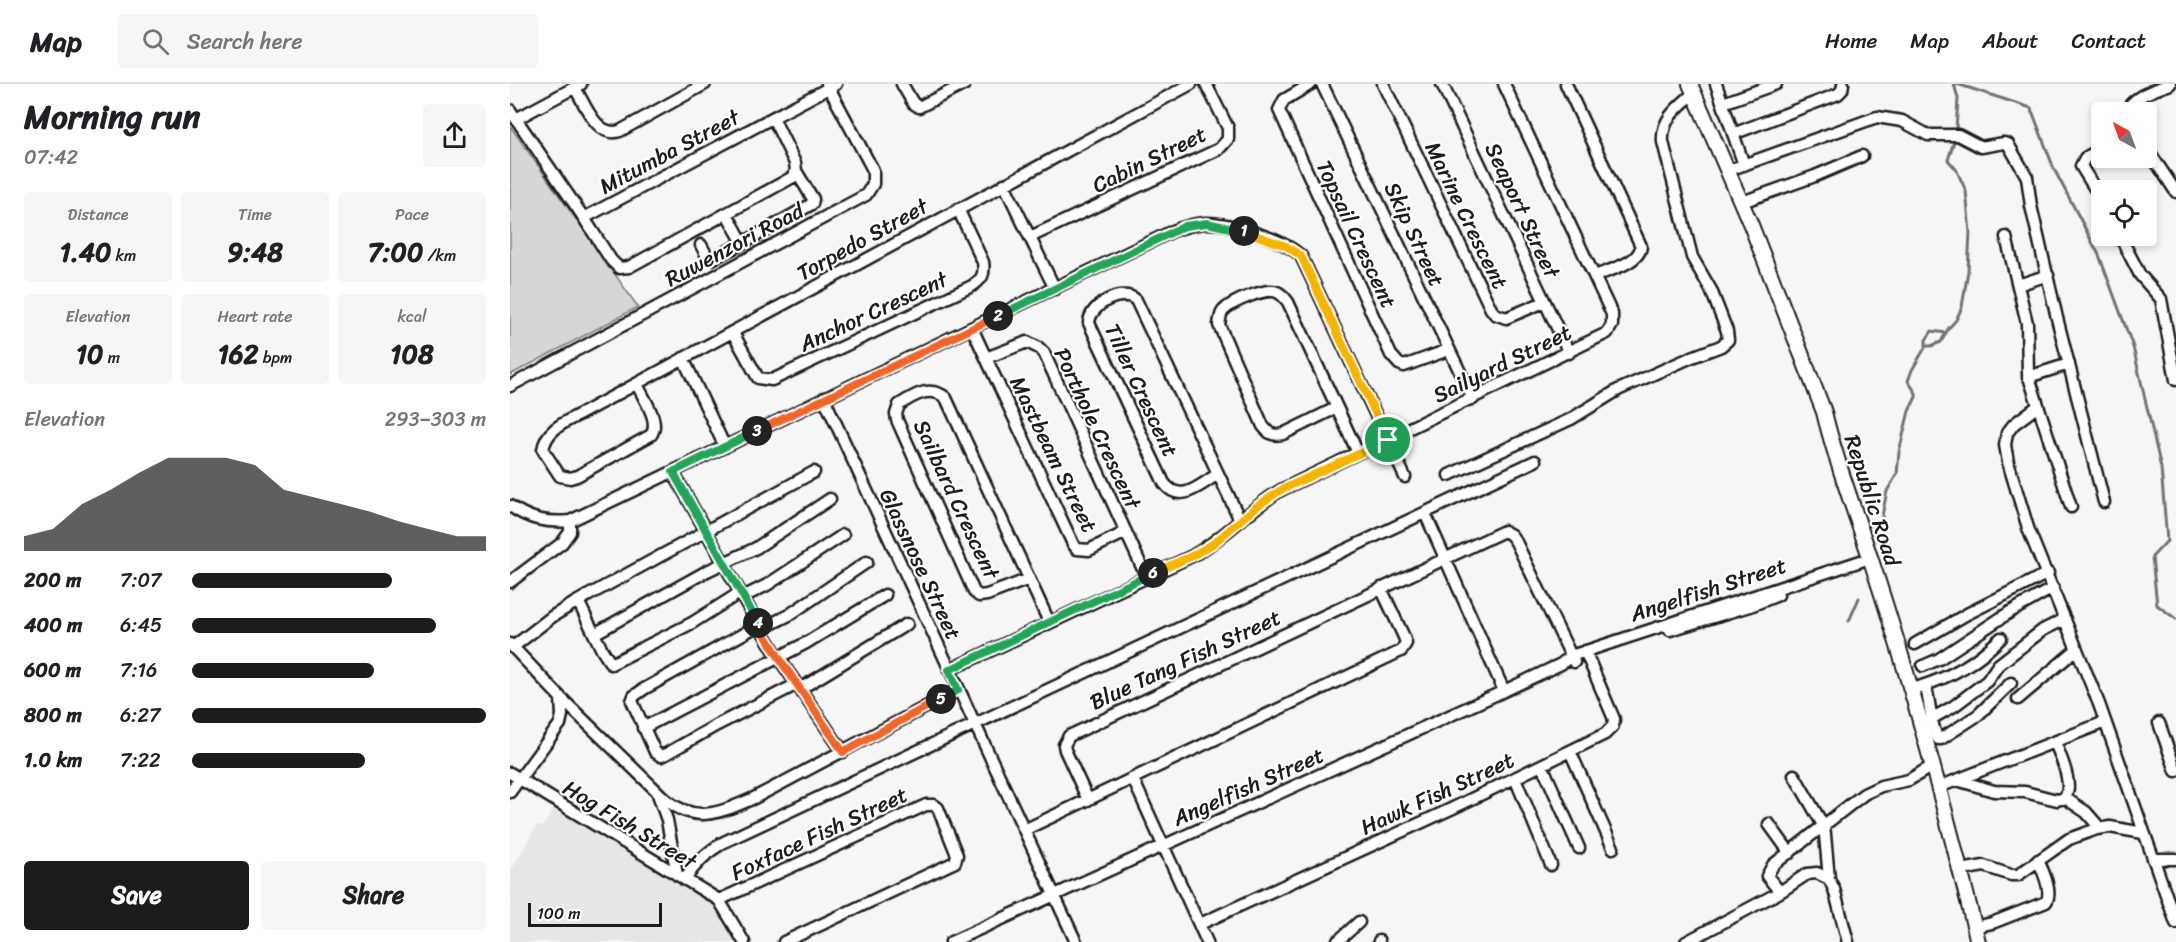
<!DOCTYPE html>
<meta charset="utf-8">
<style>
:root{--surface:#fff;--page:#f6f6f6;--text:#202124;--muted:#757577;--line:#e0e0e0;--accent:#1c1c1c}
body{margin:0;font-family:Sriracha,sans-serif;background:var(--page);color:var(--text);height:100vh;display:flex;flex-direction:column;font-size:22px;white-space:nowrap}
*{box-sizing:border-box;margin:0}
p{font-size:20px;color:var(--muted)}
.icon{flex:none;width:33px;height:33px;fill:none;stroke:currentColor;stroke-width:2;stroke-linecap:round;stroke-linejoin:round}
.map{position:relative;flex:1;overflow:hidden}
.details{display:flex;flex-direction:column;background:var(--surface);width:510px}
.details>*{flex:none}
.needle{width:39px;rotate:319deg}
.fabs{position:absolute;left:1581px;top:18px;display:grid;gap:12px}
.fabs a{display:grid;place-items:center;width:66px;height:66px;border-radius:6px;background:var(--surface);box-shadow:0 3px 9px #0003;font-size:30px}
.scale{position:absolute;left:18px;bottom:15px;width:134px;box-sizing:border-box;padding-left:6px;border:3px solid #1c1c1c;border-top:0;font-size:16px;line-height:21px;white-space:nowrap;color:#1c1c1c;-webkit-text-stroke:4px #fff;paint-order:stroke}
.pin{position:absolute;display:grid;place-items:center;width:51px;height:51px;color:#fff;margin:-26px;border:3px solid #fff;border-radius:50%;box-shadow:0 2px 6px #0007}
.km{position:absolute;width:30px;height:30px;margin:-15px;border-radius:50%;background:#222;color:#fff;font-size:16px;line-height:30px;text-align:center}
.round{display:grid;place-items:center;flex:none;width:63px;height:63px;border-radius:6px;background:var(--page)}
.head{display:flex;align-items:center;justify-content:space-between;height:102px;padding:0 24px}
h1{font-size:33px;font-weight:700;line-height:45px}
.metrics{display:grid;grid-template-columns:repeat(3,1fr);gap:9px;height:102px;padding:6px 24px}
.metrics div{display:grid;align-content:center;border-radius:6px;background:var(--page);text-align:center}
.metrics b{font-size:26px;font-weight:700}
.metrics small{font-size:16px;font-weight:400}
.metrics p{font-size:16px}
.chart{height:168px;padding:12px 24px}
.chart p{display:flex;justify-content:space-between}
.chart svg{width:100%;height:108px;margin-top:6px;fill:var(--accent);opacity:.7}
.action{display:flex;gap:12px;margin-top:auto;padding:12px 24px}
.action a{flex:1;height:69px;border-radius:6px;background:var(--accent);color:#fff;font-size:24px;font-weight:700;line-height:69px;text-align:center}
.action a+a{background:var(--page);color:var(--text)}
ul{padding:0 24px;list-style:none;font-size:20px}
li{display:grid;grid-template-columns:96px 72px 1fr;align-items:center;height:45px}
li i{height:15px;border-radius:8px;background:var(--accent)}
header{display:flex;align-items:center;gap:36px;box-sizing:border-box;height:84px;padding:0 30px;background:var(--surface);border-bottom:2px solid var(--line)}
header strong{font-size:28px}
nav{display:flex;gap:33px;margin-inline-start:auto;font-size:21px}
.search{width:420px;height:54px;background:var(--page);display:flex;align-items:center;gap:15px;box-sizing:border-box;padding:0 21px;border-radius:6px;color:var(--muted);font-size:22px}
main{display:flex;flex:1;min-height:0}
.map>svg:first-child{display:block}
.built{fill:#e6e6e6}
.green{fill:#d6d6d6;stroke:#797979;stroke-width:1.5}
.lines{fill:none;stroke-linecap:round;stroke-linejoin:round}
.stream{stroke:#727272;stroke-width:3}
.street-casing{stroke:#1c1c1c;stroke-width:15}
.secondary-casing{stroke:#1c1c1c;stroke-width:18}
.street{stroke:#fff;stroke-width:10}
.secondary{stroke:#fff;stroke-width:14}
.split-1-casing{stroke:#fff;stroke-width:12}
.split-2-casing{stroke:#fff;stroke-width:12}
.split-3-casing{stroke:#fff;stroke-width:12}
.split-4-casing{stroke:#fff;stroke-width:12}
.split-5-casing{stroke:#fff;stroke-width:12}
.split-6-casing{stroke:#fff;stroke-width:12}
.split-7-casing{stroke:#fff;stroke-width:12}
.split-1{stroke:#f5b400;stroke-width:8}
.split-2{stroke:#22a559;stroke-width:8}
.split-3{stroke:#f0652b;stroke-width:8}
.split-4{stroke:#22a559;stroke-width:8}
.split-5{stroke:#f0652b;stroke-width:8}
.split-6{stroke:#22a559;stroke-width:8}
.split-7{stroke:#f5b400;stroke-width:8}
.labels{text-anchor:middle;stroke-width:4.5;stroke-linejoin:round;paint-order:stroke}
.street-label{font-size:22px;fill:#1c1c1c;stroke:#fff}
</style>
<header>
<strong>Map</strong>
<div class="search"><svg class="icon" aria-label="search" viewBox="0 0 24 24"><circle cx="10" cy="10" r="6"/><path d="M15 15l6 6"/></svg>Search here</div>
<nav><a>Home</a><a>Map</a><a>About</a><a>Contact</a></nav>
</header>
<main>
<section class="details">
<div class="head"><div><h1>Morning run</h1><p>07:42</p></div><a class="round"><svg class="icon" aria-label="share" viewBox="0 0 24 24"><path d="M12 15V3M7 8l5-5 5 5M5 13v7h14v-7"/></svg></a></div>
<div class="metrics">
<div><p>Distance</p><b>1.40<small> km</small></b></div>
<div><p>Time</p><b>9:48</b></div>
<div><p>Pace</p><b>7:00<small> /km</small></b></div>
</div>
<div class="metrics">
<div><p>Elevation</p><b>10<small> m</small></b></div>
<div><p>Heart rate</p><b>162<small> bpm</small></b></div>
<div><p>kcal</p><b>108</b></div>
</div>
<div class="chart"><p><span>Elevation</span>293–303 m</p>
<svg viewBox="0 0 160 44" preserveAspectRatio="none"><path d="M0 44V38L10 35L20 25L30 19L40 12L50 6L60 6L70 6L80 9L90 19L100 22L110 25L120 28L130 32L140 35L150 38L160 38V44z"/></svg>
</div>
<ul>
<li><b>200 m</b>7:07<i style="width:68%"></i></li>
<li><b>400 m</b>6:45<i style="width:83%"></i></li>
<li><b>600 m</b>7:16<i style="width:62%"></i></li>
<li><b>800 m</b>6:27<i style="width:100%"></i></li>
<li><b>1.0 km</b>7:22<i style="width:59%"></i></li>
</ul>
<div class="action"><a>Save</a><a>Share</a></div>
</section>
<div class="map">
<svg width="1666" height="858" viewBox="0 0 1666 858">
<rect width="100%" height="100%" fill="#f6f6f6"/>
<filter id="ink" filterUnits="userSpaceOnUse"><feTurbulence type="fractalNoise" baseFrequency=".0167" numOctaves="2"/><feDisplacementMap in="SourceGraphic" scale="12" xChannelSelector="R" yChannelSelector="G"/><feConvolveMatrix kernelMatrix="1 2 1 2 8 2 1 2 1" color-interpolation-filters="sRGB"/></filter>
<g filter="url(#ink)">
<path class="built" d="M44 725 206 823 224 858H0V788L27 741 32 743Z"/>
<path class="green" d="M0 42 128 223 0 291Z"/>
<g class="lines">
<path class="stream" d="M1444 0 1448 14 1446 46
M1447 0 1521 24 1544 85 1589 171 1623 263 1651 384 1657 457 1642 473 1647 521 1666 535
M1416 262V256L1422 247 1436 249
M1370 442 1377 407 1387 390 1389 368 1399 327 1406 313V309L1398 297 1402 286 1416 262H1421L1431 258 1438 245 1446 236 1452 223 1458 187 1460 148 1456 107 1446 85 1438 76 1445 54
M1339 537 1349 514"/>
<g class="street-casing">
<path id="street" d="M392 0 403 19 409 23 455 0
M801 0 774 16 769 26 881 271 889 280 894 282 938 266
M812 0 963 315
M873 0 981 225 985 230 996 234 1034 218
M932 0 1059 269
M1056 0 1131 162C1130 179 1099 186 1085 192
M1206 0 1234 81
M65 4C75 20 87 55 110 47L195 0
M1213 19 1266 0
M0 26 74 134 101 176 109 184 119 183 283 93 286 87 285 79 263 34
M1616 28C1622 12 1645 6 1660 0
M6 35 71 0
M1223 50 1328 10 1332 6 1333 0
M1636 63 1666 108
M1592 64 1575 74 1571 82 1592 116
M1219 86 1367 33 1392 37 1418 51H1448L1471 63 1494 59 1498 60 1517 93 1521 122 1547 234 1594 418
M494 100 545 205
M1232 118 1305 92 1352 72
M74 134 326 0
M1610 152 1630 191 1651 215 1666 296
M520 153 709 65 718 55V44L696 0
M1496 153 1517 239 1518 290 1561 423
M233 159 302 120 303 115 286 87
M191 161 197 172 202 175 233 159 217 130
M1508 201 1538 191
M462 244 563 460 567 465 579 466 616 448
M223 249 248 294 262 296 462 202C472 195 475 191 473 178L448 125
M173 274 215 363
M476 274 517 258 529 264 534 269 636 492
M1518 293 1559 280
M127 300C133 314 151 337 141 351L67 392 60 394 50 392 33 366C36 344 58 337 76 327L681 0
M0 302 356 111 363 100V86L317 0
M314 314 566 858
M1528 322 1504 340 1497 349 1495 361 1498 378 1519 447 1589 620 1666 839
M826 324 773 350C763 352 759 350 753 342L709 241C710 236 710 231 713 227 721 218 756 203 767 208 772 210 775 214 778 218L848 369
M163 388 240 526 268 573 333 668
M708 390C690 401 670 421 654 399L579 239C580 220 612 204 626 216L730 436
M939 391 1061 335 1108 306 1182 273 1211 262 1218 256 1217 247 1201 206 1182 173 1153 58C1151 35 1168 23 1184 9
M0 422C20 436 37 439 60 437L663 147C673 143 683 140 695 139 719 138 773 155 791 172L895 393
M915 429 994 607
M519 495 477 511 469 512 464 508 387 336 386 330 389 321C404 311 420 301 436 314L539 538
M0 498 52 459 60 448V437
M233 513 257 501 333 451
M68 517 92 566 101 580 182 539 231 508
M249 541 134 605 124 612 122 617 145 668 151 672 156 670 207 641 287 600
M251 545 279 531 357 478
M1160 546 1240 522 1268 511
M84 550 197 487 246 464 320 415
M0 560 51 614 155 715C186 741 211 728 244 714L448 606
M1405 560 1457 530 1538 489
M3 563 43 532 68 517 304 388
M1413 582 1429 575 1500 528 1543 504
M439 586 682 472C715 454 739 425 771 406L1097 249 1102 241V230L994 0
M1415 601C1421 618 1419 638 1428 655H1431L1468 631 1501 599
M1409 603C1443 592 1465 579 1491 554
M290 605 397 540
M1508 615 1567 565
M1421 635 1444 622 1477 597 1488 581 1533 546 1555 535
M1649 639 1666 687
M133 644 296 559 375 511
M1545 658C1550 672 1564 700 1555 714
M1060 667 1103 764
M1032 681 1069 764
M0 689 209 816 234 858
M1284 691 1313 741
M1005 694 1041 781
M623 695 697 858
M1447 696 1484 707 1515 708 1547 716 1555 714 1576 728 1590 744
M1429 703 1595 638
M0 708 50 640 52 631 51 614
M148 710 157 736 167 791
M578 716 555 666 554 661 559 652 994 447 1001 451 1006 458 1064 578
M1259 740 1280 769
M1314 740 1319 795 1324 805 1338 858
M514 746 891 567 896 559 894 553 871 504
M1643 775H1666
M1451 786 1474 782 1501 791H1508L1559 755 1587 745 1600 743 1633 749
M175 796C185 779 197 768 214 758L1025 377
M1270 808 1257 792 1263 781 1354 710 1371 702 1399 696 1422 682
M209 816 416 721H424L428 724 447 771 445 778 274 858
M690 840 941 725 1095 650 1103 642 1104 635 1075 567
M1465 843 1482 839 1536 818C1543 808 1533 787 1528 776
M869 857V858
M441 858 994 607 1051 580 1061 572 1360 474
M827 858 849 838
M1176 858 1270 808 1297 790 1307 789 1319 795"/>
</g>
<g class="secondary-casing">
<path id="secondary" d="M1180 0 1241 141 1314 328C1326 379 1345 427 1361 476 1402 601 1437 730 1468 858"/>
</g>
<use href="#street" class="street"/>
<use href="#secondary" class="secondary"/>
</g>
</g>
<g class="lines" filter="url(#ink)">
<g class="split-1-casing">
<path id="split-1" d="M734 147 776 162 791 172 878 356"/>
</g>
<g class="split-2-casing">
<path id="split-2" d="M488 232 675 142 697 139 734 147"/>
</g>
<g class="split-3-casing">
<path id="split-3" d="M247 347 488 232"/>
</g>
<g class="split-4-casing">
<path id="split-4" d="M247 347 163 388 248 539"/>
</g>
<g class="split-5-casing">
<path id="split-5" d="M248 539 273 580 333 668 431 615"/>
</g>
<g class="split-6-casing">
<path id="split-6" d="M431 615 448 606 439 586 643 489"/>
</g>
<g class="split-7-casing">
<path id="split-7" d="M643 489 682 472 704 459 746 423 771 406 878 356"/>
</g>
<use href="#split-1" class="split-1"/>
<use href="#split-2" class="split-2"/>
<use href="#split-3" class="split-3"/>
<use href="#split-4" class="split-4"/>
<use href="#split-5" class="split-5"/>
<use href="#split-6" class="split-6"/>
<use href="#split-7" class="split-7"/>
</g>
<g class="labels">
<g class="street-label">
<text transform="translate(159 67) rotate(-28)" y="8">Mitumba Street</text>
<text transform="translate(639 75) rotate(-26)" y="8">Cabin Street</text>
<text transform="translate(1013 126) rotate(65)" y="8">Seaport Street</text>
<text transform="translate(957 131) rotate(64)" y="8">Marine Crescent</text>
<text transform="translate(847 150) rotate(65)" y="8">Topsail Crescent</text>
<text transform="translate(905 150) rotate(65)" y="8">Skip Street</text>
<text transform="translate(352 155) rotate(-29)" y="8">Torpedo Street</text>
<text transform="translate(224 160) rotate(-28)" y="8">Ruwenzori Road</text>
<text transform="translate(363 227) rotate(-25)" y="8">Anchor Crescent</text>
<text transform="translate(992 279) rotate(-26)" y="8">Sailyard Street</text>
<text transform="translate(632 306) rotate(65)" y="8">Tiller Crescent</text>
<text transform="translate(588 344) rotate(65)" y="8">Porthole Crescent</text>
<text transform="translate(544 370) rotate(64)" y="8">Mastbeam Street</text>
<text transform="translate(447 415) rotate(65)" y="8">Sailbard Crescent</text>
<text transform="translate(1363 416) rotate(72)" y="8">Republic Road</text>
<text transform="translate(411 480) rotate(65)" y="8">Glassnose Street</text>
<text transform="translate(1198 505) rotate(-18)" y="8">Angelfish Street</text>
<text transform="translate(675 575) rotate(-25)" y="8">Blue Tang Fish Street</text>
<text transform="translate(738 702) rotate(-24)" y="8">Angelfish Street</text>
<text transform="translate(927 709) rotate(-25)" y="8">Hawk Fish Street</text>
<text transform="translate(120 740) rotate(31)" y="8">Hog Fish Street</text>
<text transform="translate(309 749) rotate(-25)" y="8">Foxface Fish Street</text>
</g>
</g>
</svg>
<div class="fabs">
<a><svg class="needle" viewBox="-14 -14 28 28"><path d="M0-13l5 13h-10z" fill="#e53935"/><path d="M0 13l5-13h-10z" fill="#757577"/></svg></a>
<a><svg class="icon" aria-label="locate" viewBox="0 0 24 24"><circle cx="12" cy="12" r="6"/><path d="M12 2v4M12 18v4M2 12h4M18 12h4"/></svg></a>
</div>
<div class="scale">100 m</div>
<div class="pin" style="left:878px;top:356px;background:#1e9e55"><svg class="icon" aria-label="arrive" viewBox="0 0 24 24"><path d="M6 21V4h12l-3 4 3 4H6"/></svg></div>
<b class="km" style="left:734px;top:147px">1</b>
<b class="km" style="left:488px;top:232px">2</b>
<b class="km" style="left:247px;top:347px">3</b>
<b class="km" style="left:248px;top:539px">4</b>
<b class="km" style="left:431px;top:615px">5</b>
<b class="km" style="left:643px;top:489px">6</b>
</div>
</main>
